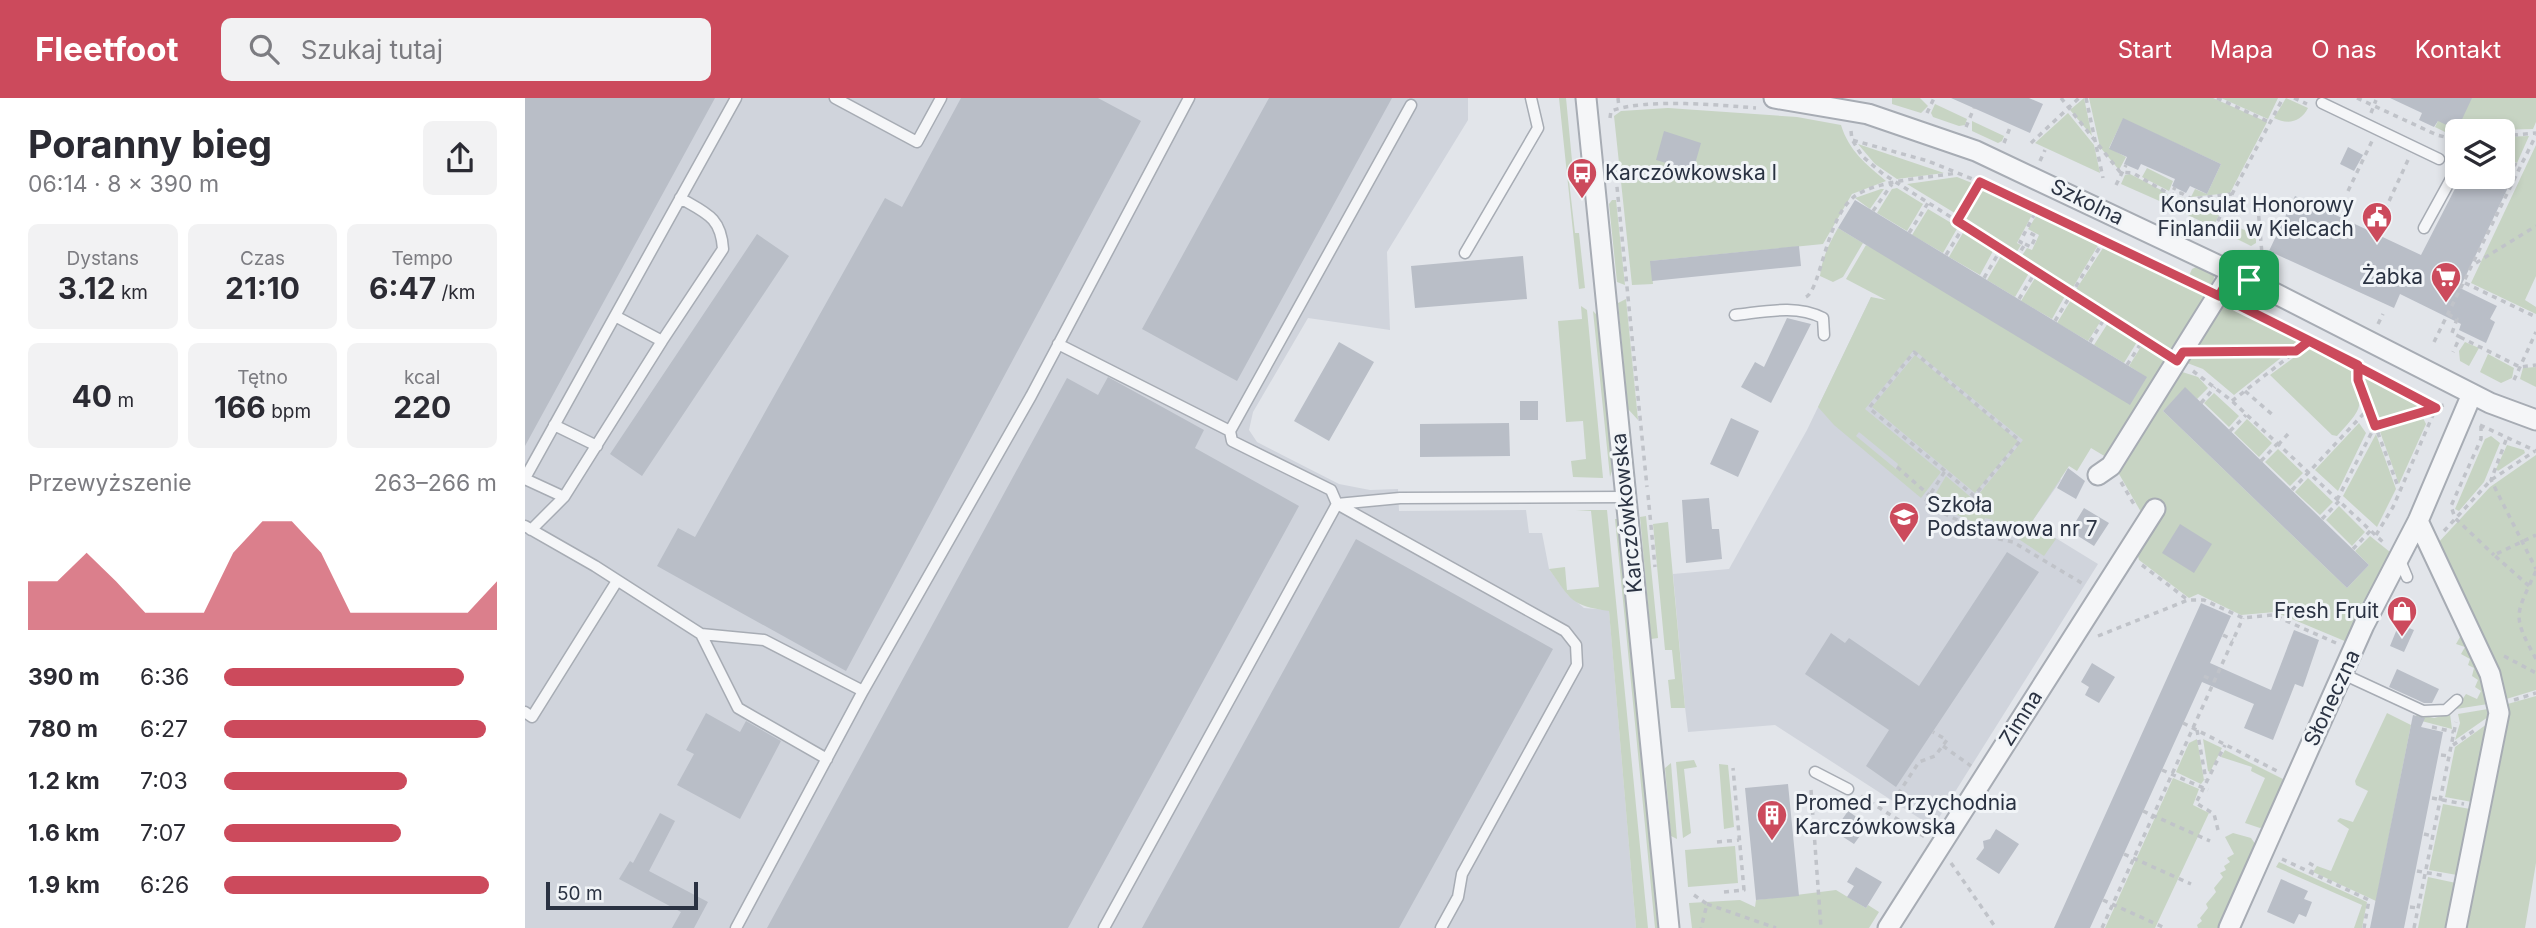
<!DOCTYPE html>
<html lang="pl">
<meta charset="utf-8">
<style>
:root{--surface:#fff;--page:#f2f2f3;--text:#2b2b33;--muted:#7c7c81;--accent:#cc4a5c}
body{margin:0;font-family:Inter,sans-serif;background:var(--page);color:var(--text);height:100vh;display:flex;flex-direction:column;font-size:26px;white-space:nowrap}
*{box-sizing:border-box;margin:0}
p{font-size:23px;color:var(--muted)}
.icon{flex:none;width:38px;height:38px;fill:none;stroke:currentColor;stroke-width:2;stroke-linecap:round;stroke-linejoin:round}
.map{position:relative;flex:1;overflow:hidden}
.drawer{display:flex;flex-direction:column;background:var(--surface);width:525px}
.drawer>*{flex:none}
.tools{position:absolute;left:1920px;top:21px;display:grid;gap:14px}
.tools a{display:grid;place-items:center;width:70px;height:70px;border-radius:10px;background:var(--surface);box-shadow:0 4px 10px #0003;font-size:35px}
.scale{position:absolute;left:21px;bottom:18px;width:152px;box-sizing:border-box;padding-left:7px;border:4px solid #2a3242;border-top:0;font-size:19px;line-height:24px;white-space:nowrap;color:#2a3242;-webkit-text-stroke:5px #f1f4f7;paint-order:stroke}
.pin{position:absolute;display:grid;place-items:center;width:60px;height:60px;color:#fff;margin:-30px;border-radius:14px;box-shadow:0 4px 10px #0006}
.round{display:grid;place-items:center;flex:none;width:74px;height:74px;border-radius:10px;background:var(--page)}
.overview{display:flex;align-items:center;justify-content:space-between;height:119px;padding:0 28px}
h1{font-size:38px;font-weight:700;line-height:52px}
.metrics{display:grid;grid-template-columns:repeat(3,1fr);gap:10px;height:119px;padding:7px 28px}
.metrics div{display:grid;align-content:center;border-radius:10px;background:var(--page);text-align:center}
.metrics b{font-size:30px;font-weight:700}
.metrics small{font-size:19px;font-weight:400}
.metrics p{font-size:19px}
.chart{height:196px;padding:14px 28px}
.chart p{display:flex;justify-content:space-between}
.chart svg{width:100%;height:126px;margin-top:7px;fill:var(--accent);opacity:.7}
ul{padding:0 28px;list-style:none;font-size:23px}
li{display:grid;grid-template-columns:112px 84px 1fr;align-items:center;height:52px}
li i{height:18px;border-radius:9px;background:var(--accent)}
header{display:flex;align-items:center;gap:42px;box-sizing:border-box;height:98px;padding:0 35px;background:var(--accent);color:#fff}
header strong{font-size:33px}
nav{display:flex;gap:38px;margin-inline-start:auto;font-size:24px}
.search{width:490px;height:63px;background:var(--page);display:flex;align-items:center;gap:18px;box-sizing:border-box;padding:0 24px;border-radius:10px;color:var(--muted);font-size:26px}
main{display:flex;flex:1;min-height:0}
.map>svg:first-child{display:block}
.built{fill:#d0d4dc}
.green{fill:#c7d4c3;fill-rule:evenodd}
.building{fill:#b9bec7}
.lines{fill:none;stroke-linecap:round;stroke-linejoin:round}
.service-casing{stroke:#a7acb4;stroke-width:13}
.minor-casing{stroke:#a7acb4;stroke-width:23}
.path{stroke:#c0c3c9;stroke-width:3.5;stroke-dasharray:5 5;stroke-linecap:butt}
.service{stroke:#f5f6f8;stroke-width:10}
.minor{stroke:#f5f6f8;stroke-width:19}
.route-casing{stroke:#fff;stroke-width:14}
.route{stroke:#cc4a5c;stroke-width:9}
.labels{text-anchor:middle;stroke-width:6;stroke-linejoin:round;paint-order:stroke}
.poi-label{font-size:21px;fill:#2a3242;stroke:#f1f4f7;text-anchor:start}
.street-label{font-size:21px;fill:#2a3242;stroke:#f1f4f7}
</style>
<header>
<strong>Fleetfoot</strong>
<div class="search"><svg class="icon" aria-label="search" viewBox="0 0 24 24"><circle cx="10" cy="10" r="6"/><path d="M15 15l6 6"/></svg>Szukaj tutaj</div>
<nav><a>Start</a><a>Mapa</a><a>O nas</a><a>Kontakt</a></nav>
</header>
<main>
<section class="drawer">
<div class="overview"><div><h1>Poranny bieg</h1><p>06:14 · 8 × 390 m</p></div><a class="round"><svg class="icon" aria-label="share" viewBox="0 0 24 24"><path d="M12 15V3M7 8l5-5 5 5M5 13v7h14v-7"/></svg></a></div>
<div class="metrics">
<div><p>Dystans</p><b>3.12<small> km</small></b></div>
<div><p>Czas</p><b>21:10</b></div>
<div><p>Tempo</p><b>6:47<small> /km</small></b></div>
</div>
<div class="metrics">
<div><b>40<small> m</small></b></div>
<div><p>Tętno</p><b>166<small> bpm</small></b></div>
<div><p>kcal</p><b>220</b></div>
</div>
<div class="chart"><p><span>Przewyższenie</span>263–266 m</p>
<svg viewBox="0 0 160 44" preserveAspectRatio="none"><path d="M0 44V27L10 27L20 17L30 27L40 38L50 38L60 38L70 17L80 6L90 6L100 17L110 38L120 38L130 38L140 38L150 38L160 27V44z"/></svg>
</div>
<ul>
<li><b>390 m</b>6:36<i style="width:88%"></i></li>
<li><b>780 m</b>6:27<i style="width:96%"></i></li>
<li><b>1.2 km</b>7:03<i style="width:67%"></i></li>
<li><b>1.6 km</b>7:07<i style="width:65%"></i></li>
<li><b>1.9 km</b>6:26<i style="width:97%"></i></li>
</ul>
</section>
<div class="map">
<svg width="2011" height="830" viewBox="0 0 2011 830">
<rect width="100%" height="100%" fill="#e2e5ea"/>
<path class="built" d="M0 0H943V22L862 154 865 232 783 220 728 314 724 332 732 344 814 386 845 392 873 391 874 413 1001 412 1004 435H1017L1024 471 1043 497 1059 510 1084 512 1111 830H0Z
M1346 199 1483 300 1536 382 1506 425 1573 466 1408 729 1250 627 1163 634 1160 609 1148 476 1204 471 1282 332Z"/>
<path class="green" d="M1034 0H1041L1048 73 1043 74 1050 135H1054L1060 190 1054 191Z
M1367 0H1395L1403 8 1396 15 1367 6Z
M1559 0 1567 38 1545 12Z
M1564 0H1688L1742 24 1705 95 1666 99 1670 91 1682 96 1696 66 1598 21 1584 50 1601 59 1594 72 1575 49Z
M1696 0H1753L1743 21Z
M1761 0 1783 10C1776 24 1763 27 1749 20Z
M1943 0H2011V24L2008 31 1932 33 1930 39 1910 29 1913 23Z
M1410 6 1442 21 1440 27 1434 28 1408 19 1406 15Z
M1143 10 1272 19 1316 27C1324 53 1341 66 1361 83L1327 96 1298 146 1126 163 1128 186 1107 187 1089 18 1096 13Z
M1543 15 1569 47 1575 75 1510 45Z
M1447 23 1479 38 1477 43 1473 45 1447 33Z
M2004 38 1992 65 1978 58V39Z
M1333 46 1419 75 1372 81 1350 66Z
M2011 47V178L2000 202 2011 209V216L1946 185Z
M1622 70 1648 83 1644 93 1617 79Z
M1605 76 1640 94 1643 97 1639 105 1596 86 1600 77Z
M1432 79 1452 87 1433 117 1382 86Z
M1456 88 1509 113 1492 145 1496 147 1491 155 1436 120Z
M1372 90 1398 106 1382 133 1352 115 1367 91Z
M1356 91H1359L1345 111 1330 100Z
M1655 99 1668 103 1703 99 1688 129 1644 108 1648 101Z
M1087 102H1091L1100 187 1092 184 1084 106Z
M1403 111 1433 129 1418 155 1387 137Z
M1513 115 1575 144 1547 191 1496 159 1502 150 1507 152 1514 137 1503 131Z
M1697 122 1731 137V145L1726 148 1692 131Z
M1313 130 1338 145 1318 179 1308 184 1295 178C1297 160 1304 146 1313 130Z
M1439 133 1468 153 1455 177 1424 159Z
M1341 147 1621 279 1604 268 1617 247 1643 263 1581 359 1566 350 1552 373 1544 368 1506 425 1531 441 1519 458 1489 438 1465 431 1468 422 1460 420 1457 428 1405 405 1421 378 1449 402 1498 342 1389 252 1340 311 1416 374 1396 400 1309 327 1293 309 1346 199 1361 202 1321 181ZM1334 334 1373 366 1371 371 1331 338Z
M1580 147 1685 198 1649 255 1550 193Z
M1476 158 1504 175 1490 199 1462 182Z
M1675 167 1689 178 1688 192 1663 180 1667 171Z
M1510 180 1540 198 1527 221 1496 203Z
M1101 201 1113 322 1103 311 1093 205Z
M1546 202 1577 221 1563 243 1532 225Z
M1697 205 1776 244 1709 297 1678 271 1657 263Z
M1056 208 1062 212 1078 380 1048 379 1046 363 1061 361 1058 323 1041 324 1033 223 1057 221Z
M1068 213 1073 218 1088 370 1085 379Z
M1583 225 1612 244 1599 265 1569 247Z
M1940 244 1954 250 1944 268 1935 263 1934 253Z
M1783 249 1825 269C1838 309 1841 306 1812 338L1807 337 1745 277Z
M1963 256 1989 270 1987 280 1976 285 1955 274Z
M1390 257 1493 343 1450 395 1347 309Z
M2011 269V289L1995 281 1998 270Z
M1651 272 1673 279 1683 290 1672 301 1660 290 1638 313 1822 490 1844 467 1830 453 1845 438 1865 454 1822 544 1750 514 1716 517 1673 496 1664 500 1614 462 1612 454 1638 413 1622 405 1616 414 1590 369Z
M1841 277 1895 304 1894 310 1853 324 1837 281Z
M1689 295 1714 318 1704 329 1679 305Z
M1896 316 1901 326 1874 386 1854 331Z
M1722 321 1747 345 1734 359 1709 335Z
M1834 325 1841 335 1813 393 1790 372Z
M1851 336 1871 391 1852 429 1818 398Z
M1966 338 1975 345 1959 384 1934 413 1930 411 1960 341Z
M1982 347 1999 352 2000 355 1973 373 1971 371Z
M1753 351 1778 375 1765 388 1740 364Z
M2011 357V592L1978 602 1912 446 1965 389Z
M1783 380 1808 404 1795 417 1770 394Z
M1814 408 1840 434 1827 448 1801 422Z
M1051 412H1082L1123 830H1111L1084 513C1045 507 1047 503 1024 471L1040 469 1042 492 1074 489 1066 413Z
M1121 418 1133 540 1126 541 1115 419Z
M1090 421H1093L1133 830H1130Z
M1143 424 1160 610H1146L1143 582 1150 581 1147 552H1140L1128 426Z
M1935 539 1940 540 1952 565 1963 606 1931 611 1941 596 1952 601 1956 593 1950 589 1953 582 1947 578 1949 570 1943 567 1945 561 1936 556 1940 549 1931 546Z
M2011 598V765L2000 830H1936L1979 607Z
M1963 611V619L1930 642 1935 625 1933 616Z
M1862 615 1886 627 1851 803 1788 774 1792 768 1806 773 1824 731 1812 723 1815 720 1828 724 1843 693 1831 687 1830 683Z
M1892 616 1909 620 1925 616 1927 631 1889 621Z
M1962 626 1947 704 1920 699 1930 649Z
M1672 641 1679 682 1676 686 1651 674 1664 645Z
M1678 641 1697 650 1685 674 1683 673Z
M1700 652 1758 681 1740 728 1735 730 1720 725 1740 680 1726 673 1727 669 1696 659Z
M1169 662 1172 669 1159 671 1166 735 1158 740 1151 664Z
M1146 665 1152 741 1146 738 1140 670Z
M1194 666 1203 667 1209 729 1199 731Z
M1648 680 1674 691 1668 707 1684 715 1630 830H1580Z
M1918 706 1945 711 1932 777 1904 772Z
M1708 735 1726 740 1731 747 1693 830H1673L1672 827 1677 823 1675 820 1683 810 1681 806 1691 794 1689 790 1698 779 1695 775 1701 772 1699 768 1705 764 1702 760 1709 756 1700 739Z
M1210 748 1213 785 1163 789 1160 752Z
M1754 764 1842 804 1837 830H1829L1837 807 1751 769Z
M1903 779 1931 785 1923 830H1893Z
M1311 792 1341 810 1343 807 1354 814 1344 830H1167L1164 805 1215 802 1230 809 1231 802Z"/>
<path class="building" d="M0 0H190L0 348Z
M436 0H573L616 23 321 573 132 468 153 430 170 439 360 100 377 109Z
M744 0H867L712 283 617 231Z
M1426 0H1504L1518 6 1505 35Z
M1865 0H1947L1932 32 1913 23 1909 29 1894 22 1897 15Z
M1598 20 1696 66 1682 96 1665 88 1661 95 1647 88 1650 81 1616 66 1613 72 1599 66 1602 59 1584 51Z
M1139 33 1176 45 1168 73 1131 62Z
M1823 49 1838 57 1829 73 1815 66Z
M1936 79H1988L1935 190 1972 208 1965 221 1970 224 1961 245 1934 232 1936 226 1875 196 1869 210 1744 153 1770 98 1896 157Z
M1330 102 1622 279 1605 307 1313 130Z
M232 136 264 158 117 378 85 356Z
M1274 148 1276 168 1127 183 1125 163Z
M998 158 1002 201 890 210 886 168Z
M1262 220 1286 226 1246 305 1216 289 1230 264 1239 269Z
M814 244 849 264 804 343 769 323Z
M583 279 679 332 670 350 774 408 543 830H242L542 280 573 297Z
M1660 289 1844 467 1822 490 1638 313Z
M995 303H1013V322H995Z
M1206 320 1234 333 1213 379 1185 366Z
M984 325 985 358 895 359V326Z
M1543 370 1560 383 1551 401 1532 390Z
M1184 400 1187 431H1194L1197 461 1161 465 1157 402Z
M1559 410 1584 425 1569 448 1545 433Z
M1655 426 1687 446 1669 475 1637 455Z
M831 441 1028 551 874 830H617Z
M1482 454 1514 474 1371 689 1341 668 1364 632 1280 576 1306 535 1320 545 1324 540 1394 588Z
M1676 505 1706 518 1685 565 1746 592 1769 532 1794 542 1778 589 1770 586 1748 642 1719 630 1729 606 1677 584 1565 830H1529Z
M1874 526 1889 532 1879 554 1865 548Z
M1567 565 1590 579 1574 605 1560 597 1564 589 1556 584Z
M1872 571 1914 591 1907 605H1899L1864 589Z
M181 615 215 634 221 623 256 643 215 721 152 687 169 656 161 652Z
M1888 617 1900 620 1896 629 1918 634 1890 775 1879 830H1845Z
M1263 686 1274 798 1231 802 1220 690Z
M1323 713 1343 727 1329 746 1309 733Z
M135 715 150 723 124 773 183 804 169 830H147L156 814 94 781 105 763 108 765Z
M1471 731 1494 746 1474 776 1451 761 1459 750 1458 743 1465 741Z
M1331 769 1357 784 1341 810 1322 799 1329 788 1322 784Z
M1756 781 1783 793 1779 801 1787 804 1781 819 1774 816 1769 826 1742 814Z"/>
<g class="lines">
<g class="service-casing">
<path id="service" d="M310 0 392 44 416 0
M1797 5 1914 61
M886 7 705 333 707 343 806 392 812 406 1040 533 1051 547 1052 567 937 776 933 799 916 830
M1899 130 1932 70
M940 155 1013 30 1006 0
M1210 217C1239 214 1270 206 1298 220L1299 237
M90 218 137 243 198 151C196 119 181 115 155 100
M533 246 705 333
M29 327 72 348
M0 380 211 0
M0 381 39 399
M812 406 875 400 1100 399
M0 428 70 468 176 536 239 542 338 593
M6 432 39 399 137 243
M1874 460 1882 479
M176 536 213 610 302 661
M1818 576 1898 613 1921 612 1932 602
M0 614 7 619 92 483
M1290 674 1323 691
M211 830 338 593 506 298 664 0
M579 830 812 406"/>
</g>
<g class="minor-casing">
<path id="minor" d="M1061 0 1144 830
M1249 0 1343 16 1451 53 1724 182 1965 305 2011 322
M1573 377 1586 368 1707 174
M1893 423 1965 576 1974 615 1931 830
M1363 830 1630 411
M1704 830 1839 527 1893 423 1947 296"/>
</g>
<path class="path" d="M1093 0 1094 10
M1536 0 1595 74 1608 75 1646 97 1656 95 1667 101 1707 96
M1561 0 1578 80
M1692 0 1744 24
M1769 0 1782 6
M1832 0 1912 37 1932 42
M1402 15 1409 0
M1846 15 1851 2
M1085 20 1086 13C1121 0 1194 7 1231 10
M1441 29 1449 10
M1326 33 1327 42 1403 63 1455 84 1675 189
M1978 38 2011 35
M1328 43 1337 58 1358 76 1635 252
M1479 45 1486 27
M1506 45 1554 0
M1978 61 1996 69
M1515 63 1520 52
M1090 69 1122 389
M1591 87 1601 67
M1823 93 1847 43
M1732 98 1737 156 1733 165
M1640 110 1650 89
M1860 112 1883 62
M1348 113 1367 86
M1432 123 1455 84
M1688 132 1758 0
M1384 135 1403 105
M1500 146 1506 149 1511 138 1501 133
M1421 157 1439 128
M1491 161 1500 146 1495 144 1512 111
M1951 165 2011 128
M1459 180 1476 151
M1940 185 2011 219
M1281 199C1296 191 1301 119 1330 98 1353 82 1403 80 1431 75
M1494 201 1511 173
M1711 206 1911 310
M1923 216 1932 221 1927 235 1935 239 1928 254
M1530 223 1579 142
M1853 226 1858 216
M1935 239 1995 269 2011 267
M1565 244 1581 218
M1909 244 2011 37
M1678 254 1771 253
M1602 267 1618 242
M1833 268V282L1874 391
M1668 273 1707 303 1860 446
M1989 282 2011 234
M1720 293 1749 318
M1707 303 1784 243
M1676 305 1690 289
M1955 327 2011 353
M1956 328V341L1926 408 1930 420 1969 457
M1705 333 1721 317
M1981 342 1966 382 2011 471
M1753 347 1763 336
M1736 363 1752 346
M1372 369 1404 397
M1420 373 1344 310 1389 254 1495 343 1449 398 1420 373 1399 406 1470 440 1488 444 1560 487
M1596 384 1610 408
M1767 392 1843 311
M1123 397 1130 469
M1812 402 1850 328 1922 306
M1797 421 1814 403
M1919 433 1966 382 2010 353
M1851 437 1868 409 1911 310
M1828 451 1846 432
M1617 467 1663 502
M2011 473C1990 518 1987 517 2011 561
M2004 488 1969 457 2011 437
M1698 537 1708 542
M1573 538 1663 502H1679L1718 520 1748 517 1811 545
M1979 558 2011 575
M1679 578 1689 583
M1989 602 2011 595
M1658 625 1752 673
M1907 629 1929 634
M1672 632 1681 682
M1928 647 1950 632
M1418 648 1446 668
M1916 657 1924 658
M1637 672 1683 692
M1286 692 1296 830
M1373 696 1394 664 1410 658 1422 642 1408 634
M1336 698 1400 739
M1907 700 1939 706
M1618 713 1685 743
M1693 732 1689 716 1671 705 1700 647
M1899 736 1908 738
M1192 744 1214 742
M1599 756 1666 786
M1757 761 1844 802 1839 830
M1426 765 1471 830
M1784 765 1789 768 1786 775
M1892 773 1921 778
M1199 794 1219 792 1208 670
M1169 797 1182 806 1176 830
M1578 802 1640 830
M1182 806 1251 830
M1885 809 1893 810
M1577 830 1718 520
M1889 830 1931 624"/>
<use href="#service" class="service"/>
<use href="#minor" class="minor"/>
</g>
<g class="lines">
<g class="route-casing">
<path id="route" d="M1724 182 1707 174 1694 198 1455 84 1432 123 1652 263 1658 254 1771 253 1784 243 1911 310 1850 328 1833 282V267L1713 207 1724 182"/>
</g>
<use href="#route" class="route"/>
</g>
<defs>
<g id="bus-pin" transform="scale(1.575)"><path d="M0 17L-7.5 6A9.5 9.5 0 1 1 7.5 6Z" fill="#cc4a5c" stroke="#f1f4f7"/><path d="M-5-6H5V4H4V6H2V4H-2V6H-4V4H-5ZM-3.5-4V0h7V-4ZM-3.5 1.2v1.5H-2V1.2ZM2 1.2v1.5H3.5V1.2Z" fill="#fff"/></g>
<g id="civic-pin" transform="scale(1.575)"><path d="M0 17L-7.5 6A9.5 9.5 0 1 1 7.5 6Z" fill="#cc4a5c" stroke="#f1f4f7"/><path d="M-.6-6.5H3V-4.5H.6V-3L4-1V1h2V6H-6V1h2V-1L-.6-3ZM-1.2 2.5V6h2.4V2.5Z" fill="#fff"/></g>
<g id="supermarket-pin" transform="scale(1.575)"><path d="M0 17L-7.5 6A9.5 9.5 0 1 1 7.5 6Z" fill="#cc4a5c" stroke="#f1f4f7"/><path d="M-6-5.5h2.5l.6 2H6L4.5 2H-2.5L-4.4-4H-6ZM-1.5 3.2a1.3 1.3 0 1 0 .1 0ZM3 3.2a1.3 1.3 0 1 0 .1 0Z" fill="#fff"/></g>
<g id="school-pin" transform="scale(1.575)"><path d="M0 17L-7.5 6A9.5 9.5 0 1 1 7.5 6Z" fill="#cc4a5c" stroke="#f1f4f7"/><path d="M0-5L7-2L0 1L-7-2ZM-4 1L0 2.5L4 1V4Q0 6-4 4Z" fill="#fff"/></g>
<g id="shop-pin" transform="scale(1.575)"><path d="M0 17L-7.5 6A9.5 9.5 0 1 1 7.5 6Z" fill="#cc4a5c" stroke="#f1f4f7"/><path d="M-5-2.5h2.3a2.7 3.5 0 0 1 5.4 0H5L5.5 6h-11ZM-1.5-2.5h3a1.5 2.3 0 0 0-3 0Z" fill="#fff"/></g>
<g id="building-pin" transform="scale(1.575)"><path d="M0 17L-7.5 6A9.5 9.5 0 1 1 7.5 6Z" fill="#cc4a5c" stroke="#f1f4f7"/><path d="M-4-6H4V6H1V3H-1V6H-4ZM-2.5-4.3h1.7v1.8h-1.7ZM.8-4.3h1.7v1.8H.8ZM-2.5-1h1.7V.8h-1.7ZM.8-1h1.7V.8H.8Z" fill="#fff"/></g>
</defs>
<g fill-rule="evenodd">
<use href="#bus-pin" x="1057" y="75"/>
<use href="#civic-pin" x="1852" y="119"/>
<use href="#supermarket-pin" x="1921" y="179"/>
<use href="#school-pin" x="1379" y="419"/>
<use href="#shop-pin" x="1877" y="513"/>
<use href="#building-pin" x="1247" y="717"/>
</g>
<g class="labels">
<g class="poi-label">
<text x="1080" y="82">Karczówkowska I</text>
<text x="1829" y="114" text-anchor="end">Konsulat Honorowy<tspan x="1829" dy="24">Finlandii w Kielcach</tspan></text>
<text x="1898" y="186" text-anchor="end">Żabka</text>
<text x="1402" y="414">Szkoła<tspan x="1402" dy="24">Podstawowa nr 7</tspan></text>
<text x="1854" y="520" text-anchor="end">Fresh Fruit</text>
<text x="1270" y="712">Promed - Przychodnia<tspan x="1270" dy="24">Karczówkowska</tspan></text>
</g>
<g class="street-label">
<text transform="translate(1562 104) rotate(26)" y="7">Szkolna</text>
<text transform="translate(1102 415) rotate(-96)" y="7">Karczówkowska</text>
<text transform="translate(1807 600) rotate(-65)" y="7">Słoneczna</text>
<text transform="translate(1496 620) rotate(-58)" y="7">Zimna</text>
</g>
</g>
</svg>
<div class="tools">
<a><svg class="icon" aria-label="layers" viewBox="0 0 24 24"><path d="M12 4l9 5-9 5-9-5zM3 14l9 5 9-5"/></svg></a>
</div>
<div class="scale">50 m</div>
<div class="pin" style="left:1724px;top:182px;background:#1e9e55"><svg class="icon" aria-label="arrive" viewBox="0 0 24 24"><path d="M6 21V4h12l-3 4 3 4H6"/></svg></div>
</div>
</main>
